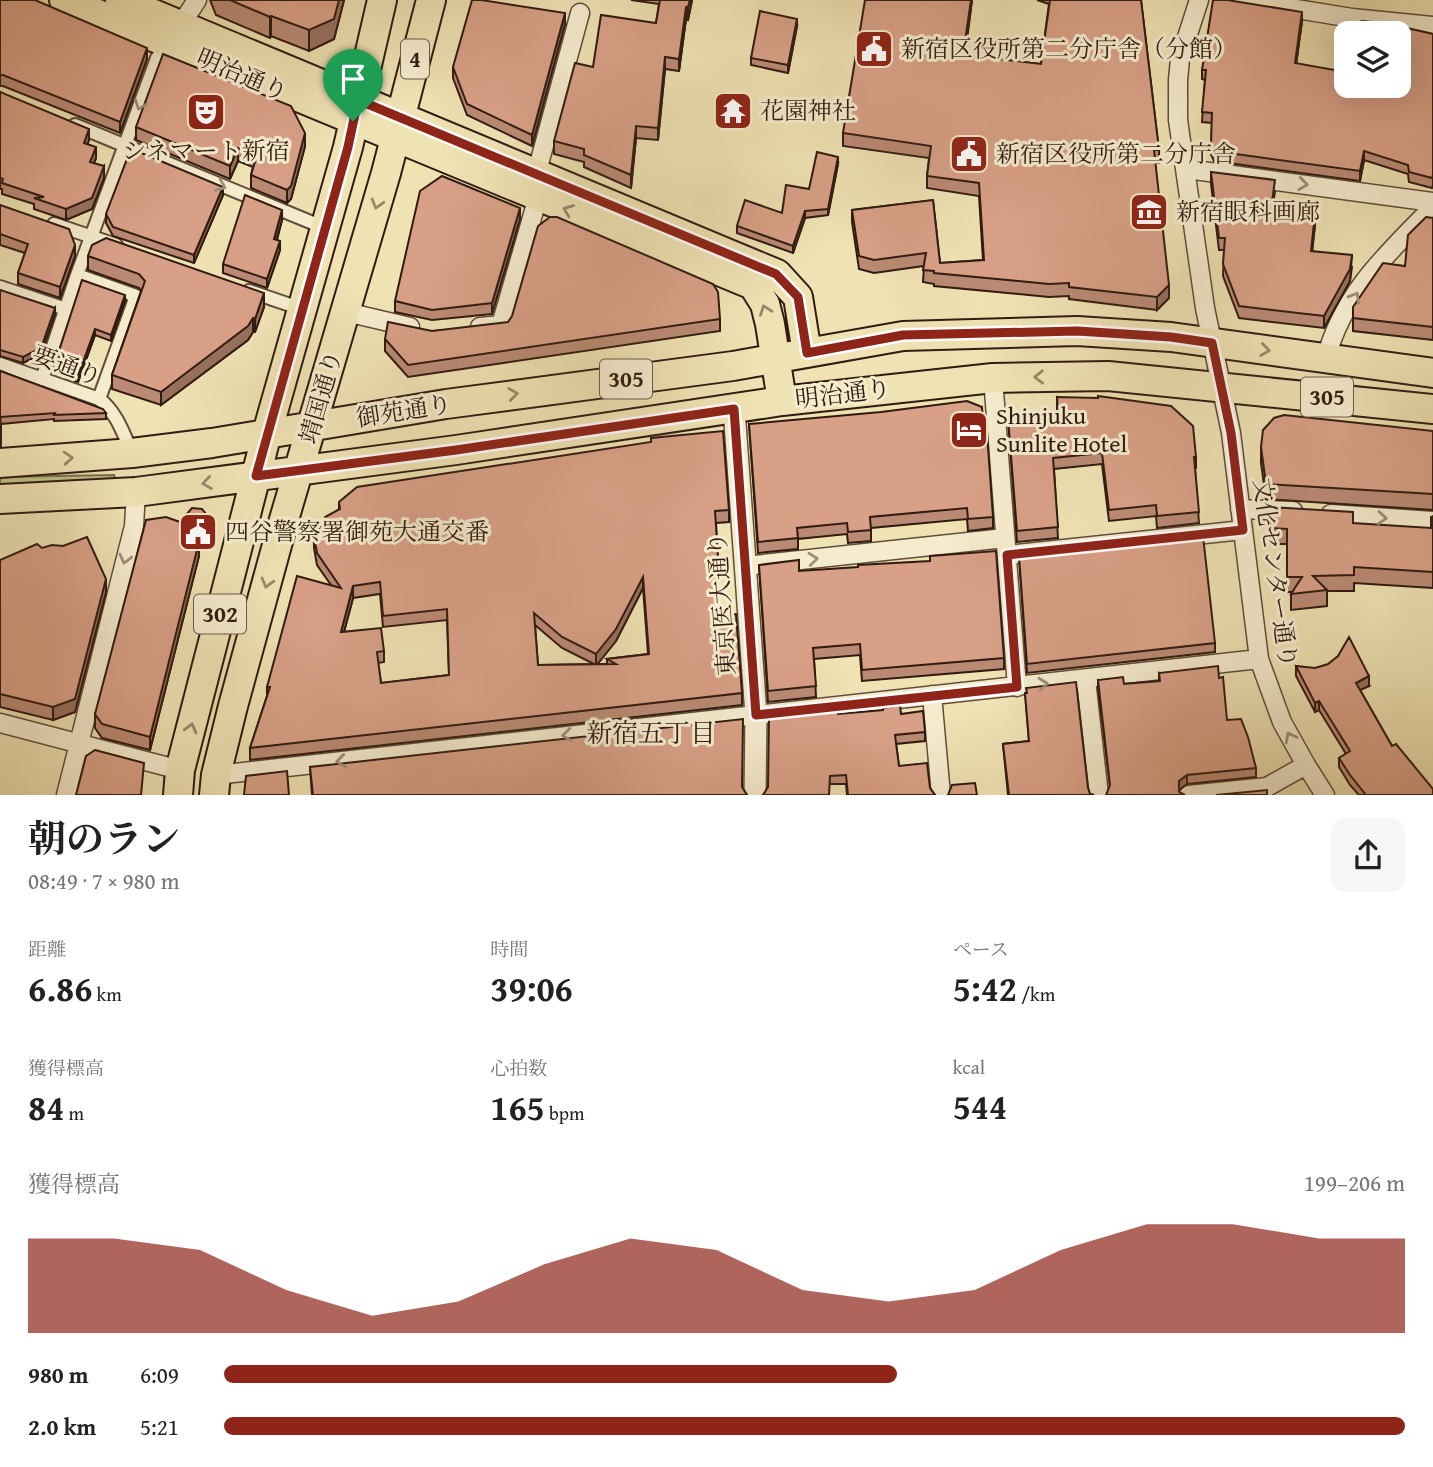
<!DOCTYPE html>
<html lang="ja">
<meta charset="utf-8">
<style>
:root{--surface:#fff;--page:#f6f6f6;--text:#222;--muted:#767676;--accent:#8f2418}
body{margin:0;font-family:"Gentium Book Plus","Noto Serif JP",serif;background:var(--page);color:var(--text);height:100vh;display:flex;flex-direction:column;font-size:26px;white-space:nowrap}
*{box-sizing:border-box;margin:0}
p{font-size:23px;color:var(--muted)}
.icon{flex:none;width:38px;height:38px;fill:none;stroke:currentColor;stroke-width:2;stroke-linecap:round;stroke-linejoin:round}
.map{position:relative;height:795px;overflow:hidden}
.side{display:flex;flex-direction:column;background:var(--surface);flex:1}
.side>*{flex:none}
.tools{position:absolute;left:1334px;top:21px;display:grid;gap:14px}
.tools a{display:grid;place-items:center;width:77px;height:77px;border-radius:14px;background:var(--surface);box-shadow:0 7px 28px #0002;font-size:35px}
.pin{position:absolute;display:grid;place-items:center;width:60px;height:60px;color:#fff;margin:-72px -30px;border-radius:50% 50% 50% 0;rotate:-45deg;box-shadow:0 0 7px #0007}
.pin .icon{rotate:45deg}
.round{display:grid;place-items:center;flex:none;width:74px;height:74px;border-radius:14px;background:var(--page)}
.head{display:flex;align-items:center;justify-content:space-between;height:119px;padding:0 28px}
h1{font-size:38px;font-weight:700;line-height:52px}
.metrics{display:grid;grid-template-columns:repeat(3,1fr);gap:10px;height:119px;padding:7px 28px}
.metrics div{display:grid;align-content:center}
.metrics b{font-size:35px;font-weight:700}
.metrics small{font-size:19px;font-weight:400}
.metrics p{font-size:19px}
.chart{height:196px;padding:14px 28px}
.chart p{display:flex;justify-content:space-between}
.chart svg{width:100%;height:126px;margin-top:7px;fill:var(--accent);opacity:.7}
ul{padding:0 28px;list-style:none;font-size:23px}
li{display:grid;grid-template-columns:112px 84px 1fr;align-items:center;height:52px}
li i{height:18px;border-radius:9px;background:var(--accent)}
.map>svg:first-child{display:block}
.green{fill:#bfc289;stroke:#786e4d;stroke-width:2}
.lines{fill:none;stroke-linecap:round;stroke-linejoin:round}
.pedestrian-casing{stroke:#604d3a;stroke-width:16}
.minor-casing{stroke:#604d3a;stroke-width:21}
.tertiary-casing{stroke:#604d3a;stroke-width:24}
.primary-casing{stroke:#311b11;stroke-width:32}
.pedestrian{stroke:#f5ecce;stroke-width:12}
.minor{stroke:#f5ecce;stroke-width:18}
.tertiary{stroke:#f5ecce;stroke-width:21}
.primary{stroke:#efe2b3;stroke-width:28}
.wall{fill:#ba8a74;stroke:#311b11;stroke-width:2;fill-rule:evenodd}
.shaded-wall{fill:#97705e;stroke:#311b11;stroke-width:2}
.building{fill:#d8a087;stroke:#311b11;stroke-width:2;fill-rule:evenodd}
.oneway{stroke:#9d8e79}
.oneway2{stroke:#9a886a}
.route-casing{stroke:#fff;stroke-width:14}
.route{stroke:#8f2418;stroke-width:9}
.labels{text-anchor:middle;stroke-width:6;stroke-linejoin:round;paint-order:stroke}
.shield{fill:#f5ecce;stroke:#6c5a4a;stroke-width:2}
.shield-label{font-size:23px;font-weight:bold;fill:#311b11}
.poi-label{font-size:24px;fill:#311b11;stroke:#f5ecce;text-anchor:start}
.street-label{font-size:24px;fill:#311b11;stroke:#f5ecce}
.neighbourhood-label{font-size:26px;fill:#311b11;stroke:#f5ecce}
</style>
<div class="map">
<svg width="1433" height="795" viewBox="0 0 1433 795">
<rect width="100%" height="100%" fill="#efe2b3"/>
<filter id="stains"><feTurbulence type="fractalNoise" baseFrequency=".00286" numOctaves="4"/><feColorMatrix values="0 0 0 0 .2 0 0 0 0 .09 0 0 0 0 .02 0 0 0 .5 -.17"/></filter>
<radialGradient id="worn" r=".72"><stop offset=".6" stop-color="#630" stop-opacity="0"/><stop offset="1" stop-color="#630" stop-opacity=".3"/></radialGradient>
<path class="green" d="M114 475 115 478 99 481 0 487V477Z"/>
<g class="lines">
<g class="pedestrian-casing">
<path id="pedestrian" d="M75 125 325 228
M54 224 116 245
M77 275 136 296 99 399
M0 287 66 309
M249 291 302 309
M0 364 99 399C116 411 124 435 132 453
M42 379 77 275 157 58 168 44"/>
</g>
<g class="minor-casing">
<path id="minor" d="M1199 0 1180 59 1178 80V120L1205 308 1231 433 1259 659 1282 722 1306 765 1325 795
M1241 0 1352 18 1433 26
M176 32 197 0
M1187 169 1433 202
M536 175 580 13
M346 312 410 327
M480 327 501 325 538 197
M1326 358C1344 292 1387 254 1433 207
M993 378 1017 687
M1240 509 1293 511
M1331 514 1433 521
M1007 555 1243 530
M745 566 1005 538
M1086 680 1099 795
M932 695 941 795
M0 723 180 770
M216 775 1259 659
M66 795 134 526 136 492
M1189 795 1267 787 1306 765"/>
</g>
<g class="tertiary-casing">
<path id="tertiary" d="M734 409 756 715 755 795"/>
</g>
<g class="primary-casing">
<path id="primary" d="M64 0 753 285 765 304 770 324 782 401
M120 0 777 274 798 297 807 353
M0 463 132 453 212 443 446 404 733 366 903 336 1077 331 1171 337 1433 373
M0 499 136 492 456 450 782 401 993 378 1108 376 1433 409
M178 795 180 770 267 433 348 147 382 0
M214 795 216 775 233 706 283 523 386 173 431 0"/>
</g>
<use href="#pedestrian" class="pedestrian"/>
<use href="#minor" class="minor"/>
<use href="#tertiary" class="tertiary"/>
<use href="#primary" class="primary"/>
</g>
<path class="wall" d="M0 0 147 59 120 133 3 86H0Z
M210 0H344L334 39 309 51 271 36 270 38 216 15Z
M631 0H692L688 20 686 19 679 71 665 69 658 140 636 138 631 188 584 167V162L554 154V141L593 67 656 23 659 4Z
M972 0 965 56 1041 64 1049 4 1037 0H1141L1159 150V163H1155L1169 298 1157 310 1069 299V296L1049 297 934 286V284L923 282 924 266 874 273 859 269 852 222V210L933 200 940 263 983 260 979 196 927 188V176L929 158 843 146V133Z
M1302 21 1296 64 1398 86 1402 27 1433 34V185L1432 188 1409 182 1408 174 1364 160 1360 181 1214 161 1211 154 1212 123 1202 122 1205 80 1202 79V70Z
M565 24 532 146 467 115 453 78V67Z
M797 26 788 73 751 65V58Z
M0 92 89 140 87 144 96 158 94 163 104 178 92 209 66 220 34 209V204L2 194V189H0Z
M136 127 305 146 291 199 287 203 251 188V175L253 167 238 161 230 179 136 140Z
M838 164 828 215 805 218 793 253 737 233V226L782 213Z
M1211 172 1275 192 1273 203 1302 210 1315 225 1312 251 1352 267 1350 281 1324 328 1239 318 1223 276 1224 250H1219L1211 184Z
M223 195 194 263 113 236 106 223V214Z
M0 205 75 256 60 298 18 284V273L25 253 0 245Z
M1433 218V340L1353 331V318L1405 266Z
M520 219 492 314 432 320 395 312V301Z
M282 220 277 240 280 250 267 288 223 273V264Z
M88 256 264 307 255 332H253L248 340 161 405 112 389V375L141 291 139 288 88 270Z
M0 290 55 314 41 354 23 363 0 356Z
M125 301 111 341 95 335 78 382 65 378 58 360V354Z
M720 319V331L408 377 385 351V339L432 331Z
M1 371 106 413V419L54 421V419L1 424V446L0 447Z
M1057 397 1196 457V468L1195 469 1199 523 1157 528 1156 516 1109 521 1102 464 1054 469 1058 538 1017 542 1008 418 1057 414Z
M749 424 993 517V528L968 531 967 519 871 528V541L848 543 847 534 798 539V549L758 553Z
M1433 431V510L1266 499 1261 463V447Z
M339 502 729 510V522L716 523 718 568 715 569 719 616 742 693V705L250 760V748L267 696V687L331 585 317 565 314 548V537L339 509ZM643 588 648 654 607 659V664H597L616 641ZM380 594 383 627 447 620 449 675 381 683 378 663 384 662V651L344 632 353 598ZM535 625 562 648 594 664 538 665Z
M1433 516V588L1354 583V591H1327V606L1291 610V594L1292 592H1287V544H1268V528H1431Z
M180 522 209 531 208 538 199 548V556L150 750 102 738 95 728V714Z
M1160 544 1215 643V652L1027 673 1019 556Z
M0 560 106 592 75 712 53 720 0 707Z
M759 565 799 571 1004 658V669L862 681 860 655 814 659 816 697 768 702Z
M1296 666 1369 686 1360 690 1392 746 1433 795H1359L1350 785 1339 767V758L1346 754 1319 710 1315 712 1296 676Z
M1159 673 1227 720 1256 768V777L1187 784 1179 789V792L1110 787 1098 688V680L1124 684 1159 681Z
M1025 693 1088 788 1090 794 1094 795H1008L1003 744 1029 741Z
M838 714H901L925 732V741L896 744 899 766 930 788 935 795H847L846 784H830L763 795Z
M310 767 742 787 747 795H312Z"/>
<path class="shaded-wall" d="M339 0H344L334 39 309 51V30Z
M690 0H692L688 20V7Z
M971 0H972L963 68V55Z
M686 7V19L679 71V59Z
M1302 12V21L1295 73V63Z
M565 13V24L532 146V135Z
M271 16V36L270 38V17Z
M797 19V26L788 73V65Z
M147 48V59L120 133V122Z
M665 57V69L658 140V128Z
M636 126V138L631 188V175Z
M89 129V140L84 154V143Z
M305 133V146L291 199 287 203V190Z
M96 147V158L90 173V162Z
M238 148V161L230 179V166Z
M1364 151V160L1360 181V171Z
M838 157V164L828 215V209Z
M104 166V178L92 209 66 220V209Z
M223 187V195L194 263V255Z
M520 208V219L492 314V303Z
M282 210V220L274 248V239Z
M805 211V218L793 253V246Z
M1315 213V225L1311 263V251Z
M280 241V250L267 288V279Z
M75 245V256L60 298V287Z
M1352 255 1350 281 1324 328V316Z
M1169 285V298L1157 310V297Z
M264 293V307L255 332V319Z
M125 295V301L111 341V335Z
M55 308V314L41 354 23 363V357Z
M253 318V332L248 340 161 405V392Z
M95 329V335L78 382V376Z
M209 518V531L208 538 199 548V556L150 750V737L196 539Z
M643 577V588L616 641 596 666V654Z
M106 579V592L75 712 53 720V707Z
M353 586V598L341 643V632Z
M1369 676V686L1356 692V683Z
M1319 701V710L1315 712V703Z
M1187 775V784L1179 790V781Z"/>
<path class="building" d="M0 0H35L147 48 120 122 3 75H0Z
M230 0H339L334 19 309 30 271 16 270 17Z
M472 0H481L565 13 532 135 467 104 453 67Z
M660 0H690L688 7H686L679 59 665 57 658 128 636 126 631 175 584 155V149L554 141 575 63 593 67 601 15 656 23Z
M865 0H971L963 55 1041 64 1050 0H1141L1159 150H1154L1169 285 1157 297 1069 287V283L1049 284 934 273V271L923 270 926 253 874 260 859 256 852 210 933 200 940 263 984 260 979 183 927 176 931 146 843 133Z
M1213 0H1227L1302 12 1295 63 1346 72V86H1398V33H1357L1358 23 1362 21 1402 25V27L1433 34V175L1432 178 1409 172 1408 165 1364 151 1360 171 1214 151 1211 144 1212 113 1202 112 1206 70H1202Z
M760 11 797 19 788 65 751 58Z
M163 54 291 106 305 133 291 186 287 190 251 175 257 155 238 148 230 166 136 127Z
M0 92 89 129 84 143 96 147 90 162 104 166 92 198 66 209 34 198 44 197 2 183 3 179 0 178Z
M139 152 223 187 194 255 113 227 106 214 127 159Z
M817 152 838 157 828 209 805 211 793 246 737 226 745 200 782 213 786 185 809 189Z
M1211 172 1275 180 1272 202 1301 206 1302 210 1315 213 1311 251 1352 255 1350 269 1324 316 1239 306 1223 264 1225 238H1219Z
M442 176 520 208 492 303 432 310 395 301 420 191Z
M245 195 282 210 274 239 280 241 267 279 223 264Z
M0 205 69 229 75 245 60 287 18 273 28 244 0 234Z
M550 217H557L713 284 718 292 720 319 408 365 385 339 388 322 432 331 508 322 512 316 538 226Z
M1426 217 1433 218V327L1353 318V307L1383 263 1405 266 1408 235Z
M106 238 264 293 255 319 253 318 248 326 161 392 112 375 145 281 139 274 88 256 92 245Z
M82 280 125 295 111 335 95 329 78 376 65 372 58 354Z
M0 290 55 308 41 348 23 357 0 350Z
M0 371 103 409 106 413 54 415 55 413 0 417 1 440H0Z
M1098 396 1171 406 1193 426 1196 457H1194L1199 512 1157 516 1156 505 1109 510 1102 453 1053 458 1058 527 1017 531 1008 418 1058 414 1057 397 1098 398Z
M967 401 982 407 983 420 986 419 993 517 968 519 967 508 870 517 871 530 848 532 847 523 797 528 798 538 758 542 749 424 881 412Z
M1284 415 1433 431V494L1266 484 1261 447 1263 430 1274 418Z
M723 431 729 510 715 511 718 557H714L719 616 736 614 742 693 250 748 270 687H267L297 576 341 588 317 553 314 537 325 517 340 509 339 502 357 487 651 442V438ZM643 577 649 654 607 659 616 664 538 665 534 613 562 637 596 654 616 629ZM380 582 383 616 447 609 449 675 381 683 377 652 384 651 381 628 341 632 353 586Z
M1269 507 1353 512V523L1431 528V517L1433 516V572L1354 567V575L1313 576 1327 590 1291 594 1302 577H1287V529L1268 528Z
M192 508 202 509 209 518 208 524 196 539 199 542 150 737 102 724 95 714 146 520 166 517 180 522Z
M1203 536 1215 643 1027 664 1019 556 1160 544V541Z
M87 537 106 579 75 699 53 707 0 694V560L37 544 42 548 52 545 63 546Z
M996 551 1004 658 862 670 860 644 813 648 816 686 768 691 759 565 799 560V571L858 567V565L930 561V556Z
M1349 637 1369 676 1356 683 1392 746 1396 744 1433 789V795H1366L1350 775 1339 758 1350 751 1319 701 1315 703 1296 666 1315 668 1328 664 1338 656Z
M1218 666 1219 678 1223 677 1227 720 1241 719 1248 737 1256 768 1187 775 1179 781V792L1185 795H1106L1110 785 1098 680 1123 677 1124 684 1160 681 1159 673Z
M1076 682 1088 788 1090 794 1094 795H1009L1003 744 1029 741 1025 693H1027L1026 688Z
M900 705 901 714 923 711 925 732 895 735 899 766 927 763 930 788 935 795H848L846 775 830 776 829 795H763L768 787 769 716 838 709V714L883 710V708Z
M743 719 742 787 747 795H313L310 767Z
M95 750 144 763 141 795H76L86 756Z
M287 771 289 795H244L246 776Z
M975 783 977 795H948L952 785Z
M1267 790V795H1216Z"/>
<defs><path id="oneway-chevron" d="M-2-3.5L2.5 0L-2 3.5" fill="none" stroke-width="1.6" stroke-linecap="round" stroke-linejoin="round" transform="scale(1.75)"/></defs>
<g class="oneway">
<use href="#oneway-chevron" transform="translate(140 105) rotate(110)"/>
<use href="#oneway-chevron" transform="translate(1303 184) rotate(7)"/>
<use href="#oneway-chevron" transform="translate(221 186) rotate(22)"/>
<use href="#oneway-chevron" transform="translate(1355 297) rotate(-59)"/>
<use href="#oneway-chevron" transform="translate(1382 518) rotate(4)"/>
<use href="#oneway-chevron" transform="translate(125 559) rotate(104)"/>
<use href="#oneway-chevron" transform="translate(813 559) rotate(-6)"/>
<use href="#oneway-chevron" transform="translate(1043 684) rotate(-6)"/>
<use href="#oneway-chevron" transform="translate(567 735) rotate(173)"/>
<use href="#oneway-chevron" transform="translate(1290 737) rotate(-118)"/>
<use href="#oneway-chevron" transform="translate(341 761) rotate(173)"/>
</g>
<g class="oneway2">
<use href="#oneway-chevron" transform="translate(377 204) rotate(106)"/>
<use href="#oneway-chevron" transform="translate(568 210) rotate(-158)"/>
<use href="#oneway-chevron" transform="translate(765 310) rotate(-110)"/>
<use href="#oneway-chevron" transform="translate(1265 350) rotate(8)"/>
<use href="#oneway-chevron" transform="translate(1039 377) rotate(179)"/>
<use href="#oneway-chevron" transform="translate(513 394) rotate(-8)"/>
<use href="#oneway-chevron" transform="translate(68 458) rotate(-4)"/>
<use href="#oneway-chevron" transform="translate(207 483) rotate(172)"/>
<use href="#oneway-chevron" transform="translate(267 583) rotate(105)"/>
<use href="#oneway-chevron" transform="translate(191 728) rotate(-75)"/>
</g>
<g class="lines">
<g class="route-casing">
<path id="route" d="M358 100 776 274 798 297 807 353 903 335 1077 331 1171 337 1212 343 1231 433 1243 530 1007 555 1017 687 756 715 734 409 456 450 256 476 348 147Z"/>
</g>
<use href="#route" class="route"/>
</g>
<defs>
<g id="civic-square" transform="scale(2.0125)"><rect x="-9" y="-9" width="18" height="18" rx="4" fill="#8f2418" stroke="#f5ecce"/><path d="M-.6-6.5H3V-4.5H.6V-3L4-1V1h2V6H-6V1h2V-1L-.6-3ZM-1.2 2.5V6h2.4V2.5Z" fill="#fff"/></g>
<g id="temple-square" transform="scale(2.0125)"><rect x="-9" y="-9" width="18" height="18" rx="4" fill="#8f2418" stroke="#f5ecce"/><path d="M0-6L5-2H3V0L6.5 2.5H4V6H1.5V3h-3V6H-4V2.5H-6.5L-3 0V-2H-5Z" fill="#fff"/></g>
<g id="theatre-square" transform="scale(2.0125)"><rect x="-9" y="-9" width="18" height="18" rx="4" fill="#8f2418" stroke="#f5ecce"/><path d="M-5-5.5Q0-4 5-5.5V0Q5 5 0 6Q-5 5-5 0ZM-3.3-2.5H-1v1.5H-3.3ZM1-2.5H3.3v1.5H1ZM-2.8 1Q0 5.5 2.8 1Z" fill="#fff"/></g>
<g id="museum-square" transform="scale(2.0125)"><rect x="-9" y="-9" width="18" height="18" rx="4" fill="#8f2418" stroke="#f5ecce"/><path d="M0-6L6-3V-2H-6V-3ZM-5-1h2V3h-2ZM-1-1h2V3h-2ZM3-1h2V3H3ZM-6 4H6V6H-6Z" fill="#fff"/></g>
<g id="hotel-square" transform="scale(2.0125)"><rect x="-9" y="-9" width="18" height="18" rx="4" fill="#8f2418" stroke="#f5ecce"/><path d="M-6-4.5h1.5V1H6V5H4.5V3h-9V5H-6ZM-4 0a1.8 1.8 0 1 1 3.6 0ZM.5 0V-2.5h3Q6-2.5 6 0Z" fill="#fff"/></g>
</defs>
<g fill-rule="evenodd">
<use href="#civic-square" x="874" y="49"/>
<use href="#temple-square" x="733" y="111"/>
<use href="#theatre-square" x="206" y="112"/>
<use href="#civic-square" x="969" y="154"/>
<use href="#museum-square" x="1149" y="212"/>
<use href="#hotel-square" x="969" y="430"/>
<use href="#civic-square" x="198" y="532"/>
</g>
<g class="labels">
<g class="shield">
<rect x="401" y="39.5" width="28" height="39" rx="5"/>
<rect x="600" y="359.5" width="52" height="39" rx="5"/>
<rect x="1301" y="377.5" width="52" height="39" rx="5"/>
<rect x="194" y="594.5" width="52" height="39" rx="5"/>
</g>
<g class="shield-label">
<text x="415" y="67">4</text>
<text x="626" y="387">305</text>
<text x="1327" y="405">305</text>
<text x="220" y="622">302</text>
</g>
<g class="poi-label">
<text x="901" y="57">新宿区役所第二分庁舎（分館）</text>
<text x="760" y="119">花園神社</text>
<text x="206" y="159" text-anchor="middle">シネマート新宿</text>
<text x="996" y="162">新宿区役所第二分庁舎</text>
<text x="1176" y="220">新宿眼科画廊</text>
<text x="996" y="424">Shinjuku<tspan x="996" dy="28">Sunlite Hotel</tspan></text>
<text x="225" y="540">四谷警察署御苑大通交番</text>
</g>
<g class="street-label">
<text transform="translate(242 75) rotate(23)" y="8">明治通り</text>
<text transform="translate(67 366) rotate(20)" y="8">要通り</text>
<text transform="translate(843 394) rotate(-7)" y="8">明治通り</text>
<text transform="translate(321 397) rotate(-74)" y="8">靖国通り</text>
<text transform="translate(404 411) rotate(-9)" y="8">御苑通り</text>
<text transform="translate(1275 573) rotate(82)" y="8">文化センター通り</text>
<text transform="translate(722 604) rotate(-94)" y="8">東京医大通り</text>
</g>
<g class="neighbourhood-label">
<text x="651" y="742">新宿五丁目</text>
</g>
</g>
<rect width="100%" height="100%" filter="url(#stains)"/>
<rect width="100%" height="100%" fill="url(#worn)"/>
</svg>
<div class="tools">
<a><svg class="icon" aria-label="layers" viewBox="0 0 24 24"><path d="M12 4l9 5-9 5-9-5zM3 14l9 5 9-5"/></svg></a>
</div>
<div class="pin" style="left:353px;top:121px;background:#1e9e55"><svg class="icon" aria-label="arrive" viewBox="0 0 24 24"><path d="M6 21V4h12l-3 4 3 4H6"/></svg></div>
</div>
<section class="side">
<div class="head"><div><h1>朝のラン</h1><p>08:49 · 7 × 980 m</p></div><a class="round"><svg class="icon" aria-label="share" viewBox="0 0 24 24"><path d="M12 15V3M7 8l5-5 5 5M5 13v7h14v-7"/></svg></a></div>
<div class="metrics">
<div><p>距離</p><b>6.86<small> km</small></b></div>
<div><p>時間</p><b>39:06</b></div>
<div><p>ペース</p><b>5:42<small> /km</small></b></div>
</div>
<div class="metrics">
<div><p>獲得標高</p><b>84<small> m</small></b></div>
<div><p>心拍数</p><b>165<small> bpm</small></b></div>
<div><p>kcal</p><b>544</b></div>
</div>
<div class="chart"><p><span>獲得標高</span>199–206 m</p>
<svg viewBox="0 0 160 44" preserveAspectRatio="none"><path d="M0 44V11L10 11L20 15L30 29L40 38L50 33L60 20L70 11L80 15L90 29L100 33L110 29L120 15L130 6L140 6L150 11L160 11V44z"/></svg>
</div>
<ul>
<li><b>980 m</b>6:09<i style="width:57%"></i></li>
<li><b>2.0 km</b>5:21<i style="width:100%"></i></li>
</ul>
</section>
